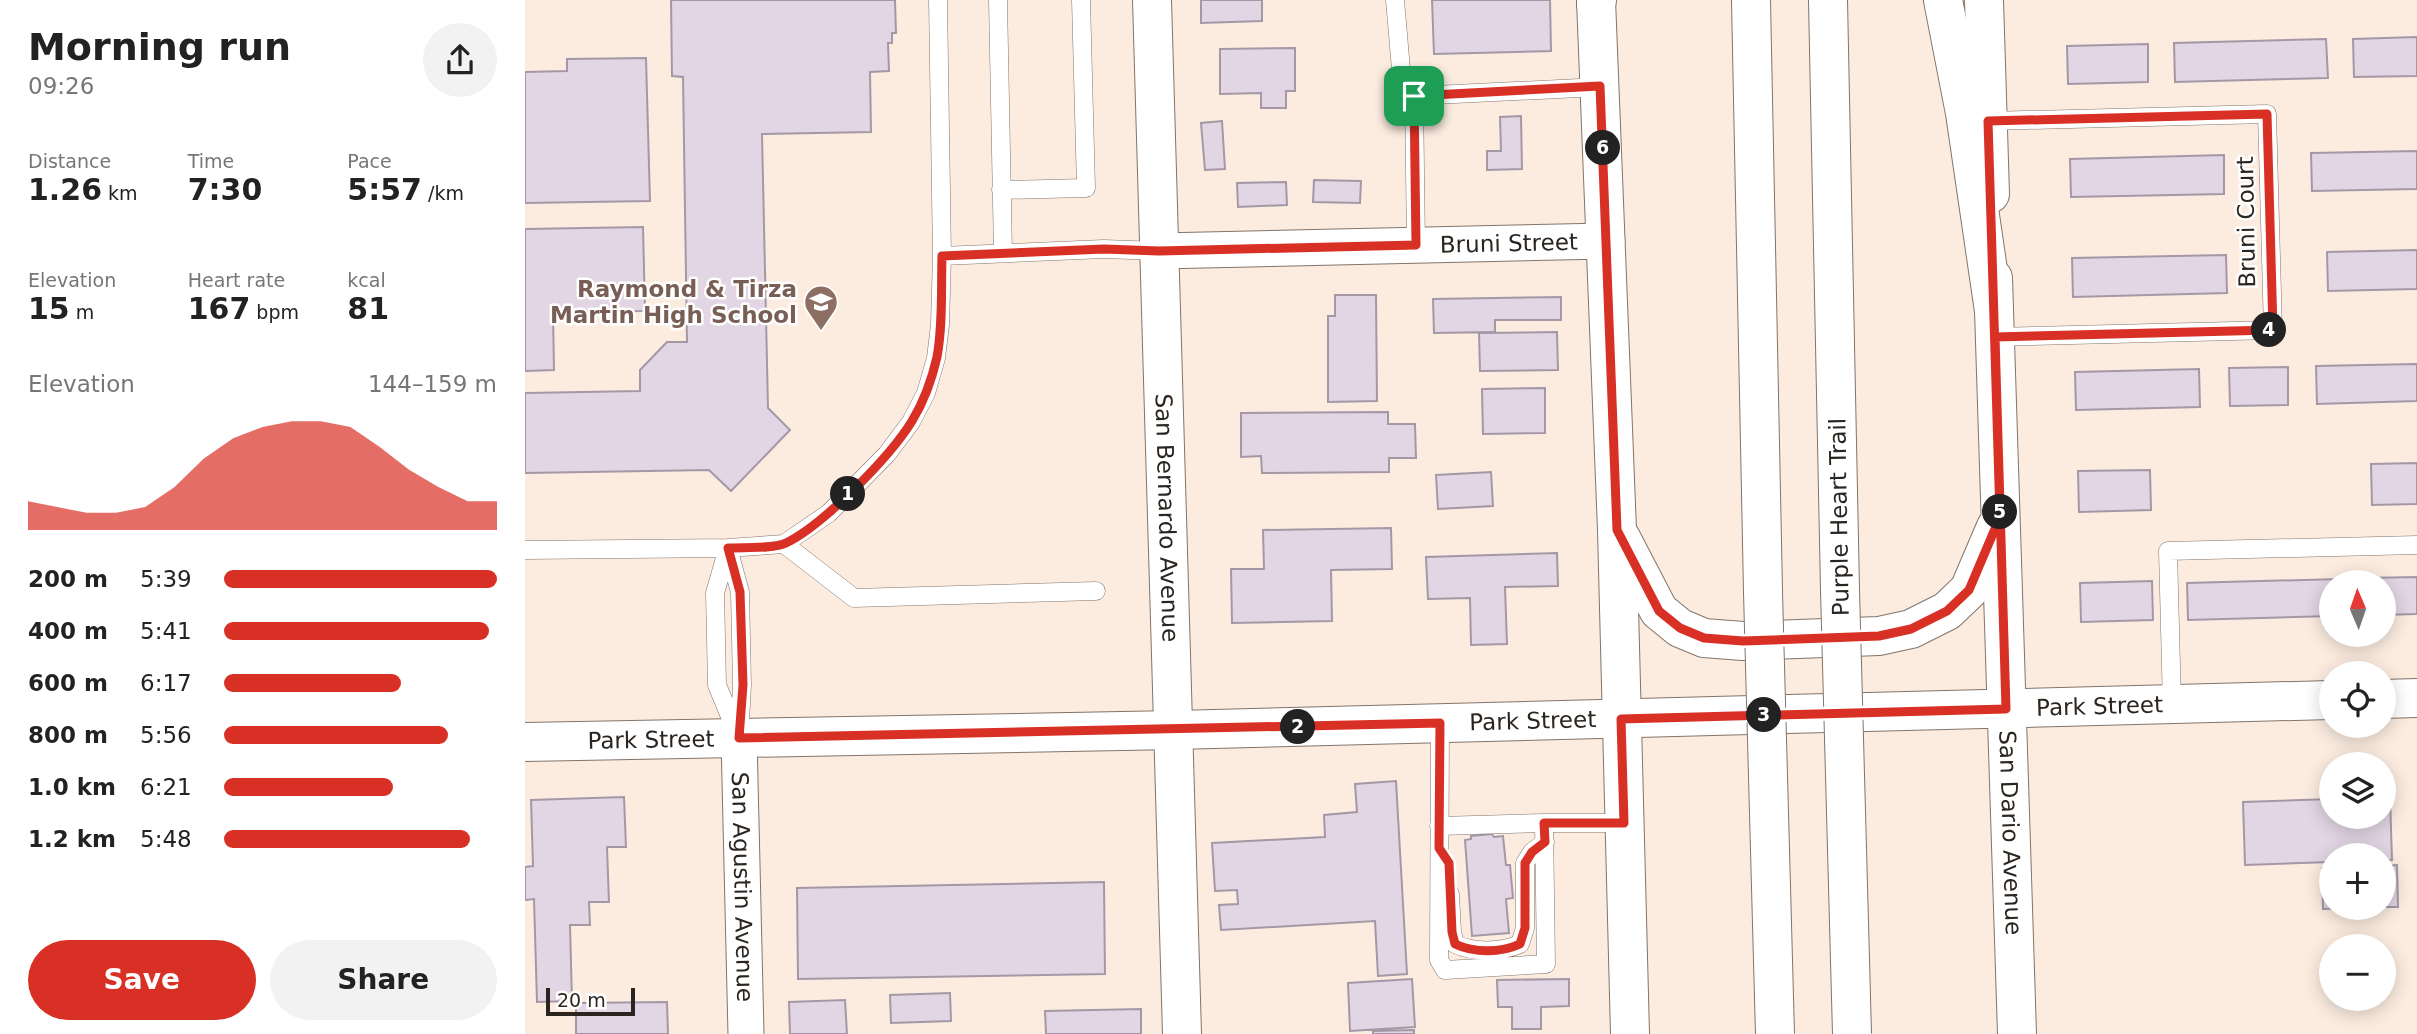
<!DOCTYPE html>
<meta charset="utf-8">
<style>
:root{--surface:#fff;--page:#f2f2f2;--text:#222;--muted:#767676;--accent:#d93025}
body{margin:0;font-family:"DejaVu Sans",sans-serif;background:var(--page);color:var(--text);height:100vh;display:flex;flex-direction:column;font-size:26px;white-space:nowrap}
*{box-sizing:border-box;margin:0}
p{font-size:23px;color:var(--muted)}
.icon{flex:none;width:38px;height:38px;fill:none;stroke:currentColor;stroke-width:2;stroke-linecap:round;stroke-linejoin:round}
.map{position:relative;flex:1;overflow:hidden}
.sheet{display:flex;flex-direction:column;background:var(--surface);width:525px}
.sheet>*{flex:none}
.needle{width:46px;rotate:358deg}
.controls{position:absolute;left:1794px;top:570px;display:grid;gap:14px}
.controls a{display:grid;place-items:center;width:77px;height:77px;border-radius:50%;background:var(--surface);box-shadow:0 4px 18px #0003;font-size:35px}
.scale{position:absolute;left:21px;bottom:18px;width:89px;box-sizing:border-box;padding-left:7px;border:4px solid #2b2520;border-top:0;font-size:19px;line-height:24px;white-space:nowrap;color:#2b2520;-webkit-text-stroke:5px #fff;paint-order:stroke}
.pin{position:absolute;display:grid;place-items:center;width:60px;height:60px;color:#fff;margin:-30px;border-radius:14px;box-shadow:0 4px 10px #0006}
.km{position:absolute;width:35px;height:35px;margin:-18px;border-radius:50%;background:#222;color:#fff;font-size:19px;line-height:35px;text-align:center}
.round{display:grid;place-items:center;flex:none;width:74px;height:74px;border-radius:37px;background:var(--page)}
.head{display:flex;align-items:center;justify-content:space-between;height:119px;padding:0 28px}
h1{font-size:38px;font-weight:600;line-height:52px}
.figures{display:grid;grid-template-columns:repeat(3,1fr);gap:10px;height:119px;padding:7px 28px}
.figures div{display:grid;align-content:center}
.figures b{font-size:30px;font-weight:600}
.figures small{font-size:19px;font-weight:400}
.figures p{font-size:19px}
.chart{height:196px;padding:14px 28px}
.chart p{display:flex;justify-content:space-between}
.chart svg{width:100%;height:126px;margin-top:7px;fill:var(--accent);opacity:.7}
.cta{display:flex;gap:14px;margin-top:auto;padding:14px 28px}
.cta a{flex:1;height:80px;border-radius:42px;background:var(--accent);color:#fff;font-size:28px;font-weight:600;line-height:80px;text-align:center}
.cta a+a{background:var(--page);color:var(--text)}
ul{padding:0 28px;list-style:none;font-size:23px}
li{display:grid;grid-template-columns:112px 84px 1fr;align-items:center;height:52px}
li i{height:18px;border-radius:9px;background:var(--accent)}
main{display:flex;flex:1;min-height:0}
.map>svg:first-child{display:block}
.building{fill:#e2d5e4;stroke:#a498a6;stroke-width:2}
.lines{fill:none;stroke-linecap:round;stroke-linejoin:round}
.lane-casing{stroke:#82746a;stroke-width:19}
.street-casing{stroke:#82746a;stroke-width:37}
.secondary-casing{stroke:#82746a;stroke-width:40}
.highway-casing{stroke:#82746a;stroke-width:40}
.lane{stroke:#fff;stroke-width:18}
.street{stroke:#fff;stroke-width:35}
.secondary{stroke:#fff;stroke-width:38}
.highway{stroke:#fff;stroke-width:38}
.highway-bridge-casing{stroke:#82746a;stroke-width:40;stroke-linecap:butt}
.highway-bridge{stroke:#fff;stroke-width:38}
.route-casing{stroke:#fff;stroke-width:14}
.route{stroke:#d93025;stroke-width:9}
.labels{text-anchor:middle;stroke-width:5;stroke-linejoin:round;paint-order:stroke}
.street-label{font-size:23px;fill:#2b2520;stroke:#fff}
.education-label{font-size:23px;font-weight:bold;fill:#785e54;stroke:#fff;text-anchor:end}
</style>
<main>
<section class="sheet">
<div class="head"><div><h1>Morning run</h1><p>09:26</p></div><a class="round"><svg class="icon" aria-label="share" viewBox="0 0 24 24"><path d="M12 15V3M7 8l5-5 5 5M5 13v7h14v-7"/></svg></a></div>
<div class="figures">
<div><p>Distance</p><b>1.26<small> km</small></b></div>
<div><p>Time</p><b>7:30</b></div>
<div><p>Pace</p><b>5:57<small> /km</small></b></div>
</div>
<div class="figures">
<div><p>Elevation</p><b>15<small> m</small></b></div>
<div><p>Heart rate</p><b>167<small> bpm</small></b></div>
<div><p>kcal</p><b>81</b></div>
</div>
<div class="chart"><p><span>Elevation</span>144–159 m</p>
<svg viewBox="0 0 160 44" preserveAspectRatio="none"><path d="M0 44V34L10 36L20 38L30 38L40 36L50 29L60 19L70 12L80 8L90 6L100 6L110 8L120 15L130 23L140 29L150 34L160 34V44z"/></svg>
</div>
<ul>
<li><b>200 m</b>5:39<i style="width:100%"></i></li>
<li><b>400 m</b>5:41<i style="width:97%"></i></li>
<li><b>600 m</b>6:17<i style="width:65%"></i></li>
<li><b>800 m</b>5:56<i style="width:82%"></i></li>
<li><b>1.0 km</b>6:21<i style="width:62%"></i></li>
<li><b>1.2 km</b>5:48<i style="width:90%"></i></li>
</ul>
<div class="cta"><a>Save</a><a>Share</a></div>
</section>
<div class="map">
<svg width="1892" height="1034" viewBox="0 0 1892 1034">
<rect width="100%" height="100%" fill="#fcece0"/>
<path class="building" d="M146 0H370L371 33H367V43H363L364 71 345 72 346 132 237 134 243 408 265 430 206 491 184 470 0 473V393L115 391V370L142 342H162L158 77 147 76Z
M676 0H737V21L676 23Z
M907 0H1025L1026 51 909 54Z
M1892 37V76L1829 77 1828 39Z
M1801 39 1803 78 1650 82 1649 43Z
M1623 44V82L1543 84 1542 46Z
M770 48V91H761V108H736V93L695 94V49Z
M121 58 125 201 0 203V72L42 71V59Z
M996 116 997 169 962 170V151H976L975 117Z
M697 121 700 169 680 170 676 123Z
M1892 151V189L1787 191 1786 153Z
M1699 155V194L1546 197 1545 159Z
M789 180 836 181 835 203 788 202Z
M761 182 762 205 713 207 712 183Z
M118 227 120 311 28 312 29 370 0 371V229Z
M1892 250V289L1803 291 1802 252Z
M1701 255 1702 293 1548 297 1547 258Z
M810 295H851L852 401 803 402V316H810Z
M1036 297V320H970V332L909 333 908 299Z
M1032 332 1033 370 955 371 954 333Z
M1892 364V401L1792 404 1791 366Z
M1763 367V405L1705 406 1704 368Z
M1674 369 1675 407 1551 410 1550 372Z
M1020 388V433L958 434 957 389Z
M863 412V424H890L891 458H864V472L737 473 736 456 716 457V413Z
M1892 463V504L1847 505 1846 464Z
M1625 470 1626 510 1554 512 1553 471Z
M966 472 968 506 913 509 911 475Z
M866 528 867 569 806 570 807 621 707 623 706 569H739L738 530Z
M1032 553 1033 586 980 587 982 644 946 645 945 598 903 599 901 557Z
M1892 577V614L1858 615V583H1840V578Z
M1815 579V583H1806V616L1663 620 1662 583Z
M1627 581 1628 620 1556 622 1555 583Z
M871 781 882 974 853 976 850 921 696 930 694 905 713 904 712 890 690 891 687 843 800 837 799 815 832 812 830 784Z
M99 797 101 847H82L84 902H64L65 925H45L47 1001 12 1002 9 899 0 900V867L8 866 6 800Z
M1858 797H1865L1867 860H1858V856H1806V862L1720 865 1718 802 1806 799V817H1858Z
M967 834 969 837 978 836 981 865H985L988 898 981 899 984 933 947 936 940 840 946 839V836Z
M1872 865 1873 907H1858V866Z
M1797 868H1806V908H1830L1798 909Z
M579 882 580 974 273 979 272 888Z
M887 979 890 1027 825 1031 823 983Z
M1044 979V1006L1016 1007V1029H987V1007H973L972 980Z
M425 993 426 1021 366 1023 365 995Z
M320 1000 322 1034H265L264 1002Z
M142 1002 143 1034H51V1003Z
M616 1009V1034H521L520 1011Z
M889 1030V1034H848V1031Z"/>
<g class="lines">
<g class="lane-casing">
<path id="lane" d="M473 0 478 253
M870 0 877 81 889 96 891 245
M889 96 1075 87
M1463 121 1742 114 1748 330 1470 337
M476 190 561 188 556 0
M417 256 579 249 634 251
M259 544 329 598 571 591
M203 548 215 592 217 685 214 738 192 685 190 593Z
M0 550 203 548 259 544 304 513 362 454 386 422 401 393 411 358 415 325 417 256 413 0
M1647 705 1643 551 1892 545
M1019 823H1099
M914 826 1019 823 1021 964 920 970 914 960 915 723
M925 894 927 932 930 944C949 953 976 952 995 944L1000 928V863L1007 852 1020 842"/>
</g>
<g class="street-casing">
<g id="street">
<path id="s1" d="M634 251 1082 241"/>
<path id="s2" d="M214 738 221 1034"/>
</g>
</g>
<g class="secondary-casing">
<g id="secondary">
<path id="s3" d="M627 0 657 1034"/>
<path d="M1071 0 1092 530 1105 1034"/>
<path d="M1459 0 1465 194"/>
<path id="s4" d="M1468 278 1492 1034"/>
<path d="M1096 538 1134 611 1155 628 1179 638 1218 641 1354 636 1386 629 1422 611 1444 590 1471 527"/>
<path d="M1858 699 1892 698"/>
<path id="s5" d="M0 742 650 730 1806 700"/>
</g>
</g>
<g class="highway-casing">
<path id="highway" d="M1226 0 1238 592
M1303 0 1315 590
M1418 0 1440 113 1469 311
M1071 4 1072 0"/>
</g>
<use href="#lane" class="lane"/>
<use href="#street" class="street"/>
<use href="#secondary" class="secondary"/>
<use href="#highway" class="highway"/>
<g class="highway-bridge-casing">
<path id="highway-bridge" d="M1315 590 1327 1034
M1238 592 1250 1034"/>
</g>
<use href="#highway-bridge" class="highway-bridge"/>
</g>
<g class="lines">
<g class="route-casing">
<path id="route" d="M889 96 891 245 634 251 579 249 417 256C416 289 418 324 412 357 407 379 398 403 387 421 365 457 298 525 261 543 248 549 218 547 203 548L215 592 218 685 214 738 915 723 914 848 924 863 927 932 930 944C949 953 976 953 995 944L1000 928V863L1007 852 1020 842 1019 823H1099L1096 719 1481 709 1470 337 1748 330 1742 114 1463 121 1475 517 1444 590 1422 611 1386 629 1354 636 1218 641 1179 638 1155 628 1134 611 1092 530 1075 86 889 96"/>
</g>
<use href="#route" class="route"/>
</g>
<defs>
<g id="school-pin" transform="scale(1.75)"><path d="M0 17L-7.5 6A9.5 9.5 0 1 1 7.5 6Z" fill="#8d6e63" stroke="#fff"/><path d="M0-5L7-2L0 1L-7-2ZM-4 1L0 2.5L4 1V4Q0 6-4 4Z" fill="#fff"/></g>
</defs>
<g fill-rule="evenodd">
<use href="#school-pin" x="296" y="302"/>
</g>
<g class="labels">
<g class="street-label">
<text transform="translate(1721 222) rotate(-91)" y="8">Bruni Court</text>
<text dy="8" stroke="none"><textPath href="#s1" startOffset="350">Bruni Street</textPath></text>
<text dy="8" stroke="none"><textPath href="#s3" startOffset="518">San Bernardo Avenue</textPath></text>
<text transform="translate(1314 517) rotate(-91)" y="8">Purple Heart Trail</text>
<text dy="8" stroke="none"><textPath href="#s5" startOffset="1575">Park Street</textPath></text>
<text dy="8" stroke="none"><textPath href="#s5" startOffset="1008">Park Street</textPath></text>
<text dy="8" stroke="none"><textPath href="#s5" startOffset="126">Park Street</textPath></text>
<text dy="8" stroke="none"><textPath href="#s4" startOffset="555">San Dario Avenue</textPath></text>
<text dy="8" stroke="none"><textPath href="#s2" startOffset="149">San Agustin Avenue</textPath></text>
</g>
<g class="education-label">
<text x="272" y="297">Raymond &amp; Tirza<tspan x="272" dy="26">Martin High School</tspan></text>
</g>
</g>
</svg>
<div class="controls">
<a><svg class="needle" viewBox="-14 -14 28 28"><path d="M0-13l5 13h-10z" fill="#e53935"/><path d="M0 13l5-13h-10z" fill="#767676"/></svg></a>
<a><svg class="icon" aria-label="locate" viewBox="0 0 24 24"><circle cx="12" cy="12" r="6"/><path d="M12 2v4M12 18v4M2 12h4M18 12h4"/></svg></a>
<a><svg class="icon" aria-label="layers" viewBox="0 0 24 24"><path d="M12 4l9 5-9 5-9-5zM3 14l9 5 9-5"/></svg></a>
<a>+</a>
<a>−</a>
</div>
<div class="scale">20 m</div>
<div class="pin" style="left:889px;top:96px;background:#1e9e55"><svg class="icon" aria-label="arrive" viewBox="0 0 24 24"><path d="M6 21V4h12l-3 4 3 4H6"/></svg></div>
<b class="km" style="left:323px;top:494px">1</b>
<b class="km" style="left:773px;top:727px">2</b>
<b class="km" style="left:1239px;top:715px">3</b>
<b class="km" style="left:1744px;top:330px">4</b>
<b class="km" style="left:1475px;top:512px">5</b>
<b class="km" style="left:1078px;top:148px">6</b>
</div>
</main>
